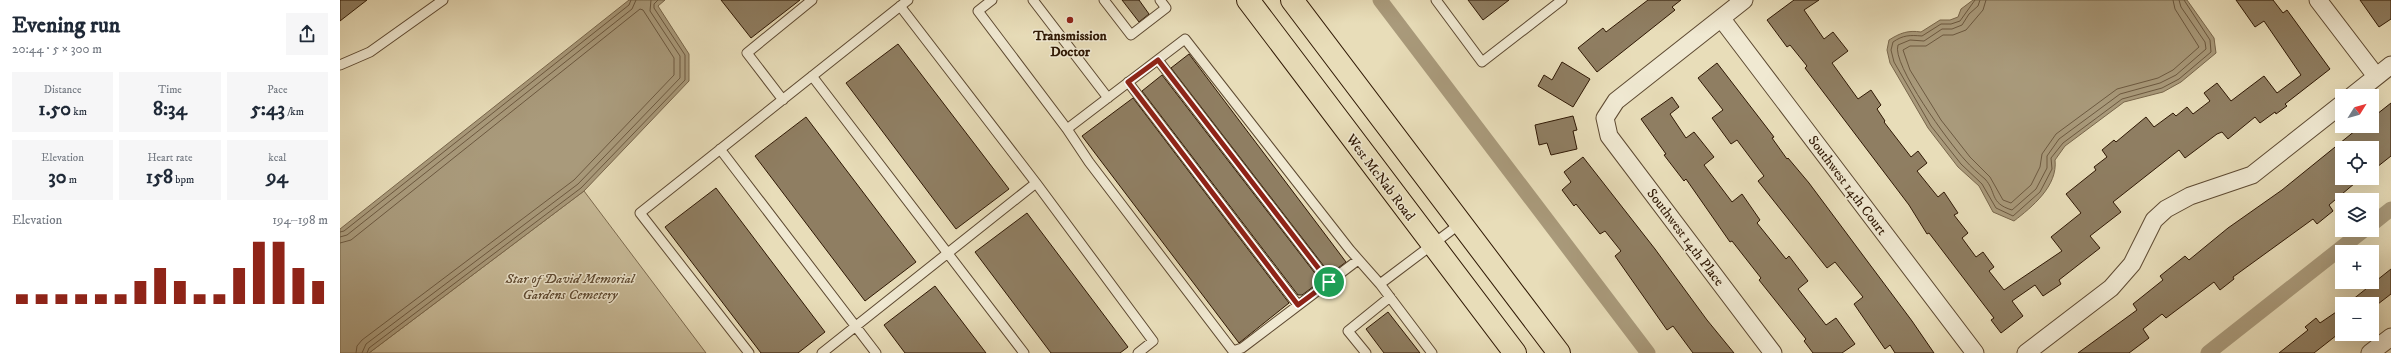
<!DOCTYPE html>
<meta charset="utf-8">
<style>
:root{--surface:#fff;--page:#f6f6f7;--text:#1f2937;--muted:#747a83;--accent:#8f2418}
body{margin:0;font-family:"IM FELL DW Pica",serif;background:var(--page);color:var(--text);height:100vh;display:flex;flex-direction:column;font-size:15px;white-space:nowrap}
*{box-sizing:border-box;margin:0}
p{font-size:13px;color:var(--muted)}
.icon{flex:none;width:22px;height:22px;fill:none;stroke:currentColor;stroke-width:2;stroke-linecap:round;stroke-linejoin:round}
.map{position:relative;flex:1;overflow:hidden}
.side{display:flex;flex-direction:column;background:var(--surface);width:340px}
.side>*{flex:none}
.needle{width:26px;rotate:53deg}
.tools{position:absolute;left:1995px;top:89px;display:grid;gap:8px}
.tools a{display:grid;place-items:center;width:44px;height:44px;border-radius:0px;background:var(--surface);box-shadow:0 4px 16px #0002;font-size:20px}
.pin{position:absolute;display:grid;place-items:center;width:34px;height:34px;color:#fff;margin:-17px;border:2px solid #fff;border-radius:50%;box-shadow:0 1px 4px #0007}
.round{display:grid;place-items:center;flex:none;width:42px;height:42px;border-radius:0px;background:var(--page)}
.overview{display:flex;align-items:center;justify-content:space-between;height:68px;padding:0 12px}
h1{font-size:22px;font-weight:700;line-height:30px}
.figures{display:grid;grid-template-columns:repeat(3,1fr);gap:6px;height:68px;padding:4px 12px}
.figures div{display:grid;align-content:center;border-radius:0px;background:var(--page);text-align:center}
.figures b{font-size:20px;font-weight:700}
.figures small{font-size:11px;font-weight:400}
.figures p{font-size:11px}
.chart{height:112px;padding:8px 12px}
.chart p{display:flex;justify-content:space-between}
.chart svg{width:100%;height:72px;margin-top:4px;stroke:var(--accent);stroke-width:6}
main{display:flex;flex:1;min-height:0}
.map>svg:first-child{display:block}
.green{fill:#c9bc9a;stroke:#7c6a4f}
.water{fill:#a99a7b;stroke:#78664b}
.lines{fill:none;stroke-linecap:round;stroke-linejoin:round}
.shore{stroke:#6c5940;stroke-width:1}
.canal{stroke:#a99a7b;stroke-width:15}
.building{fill:#8f7e62;stroke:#2f1804}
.lane-casing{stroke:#5d4931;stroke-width:11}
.street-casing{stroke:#5d4931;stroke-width:19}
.primary-casing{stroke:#2f1804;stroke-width:24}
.lane{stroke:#f0e9d2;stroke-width:9}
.street{stroke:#f0e9d2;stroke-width:17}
.primary{stroke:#e8ddb9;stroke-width:22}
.route-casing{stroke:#fff;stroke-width:8}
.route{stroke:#8f2418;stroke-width:5}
.poi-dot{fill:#8f2418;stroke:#f0e9d2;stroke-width:1.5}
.labels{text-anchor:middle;stroke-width:3;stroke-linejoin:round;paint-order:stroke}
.poi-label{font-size:14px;font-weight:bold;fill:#2f1804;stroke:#f0e9d2}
.street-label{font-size:14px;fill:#2f1804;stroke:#f0e9d2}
.park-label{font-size:14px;font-style:italic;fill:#5d4931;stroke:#f0e9d2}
</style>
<main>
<section class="side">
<div class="overview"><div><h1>Evening run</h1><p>20:44 · 5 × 300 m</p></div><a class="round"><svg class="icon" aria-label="share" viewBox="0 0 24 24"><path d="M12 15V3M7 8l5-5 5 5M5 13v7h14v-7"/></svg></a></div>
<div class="figures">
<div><p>Distance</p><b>1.50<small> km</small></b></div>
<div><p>Time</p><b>8:34</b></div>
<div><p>Pace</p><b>5:43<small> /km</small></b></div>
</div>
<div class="figures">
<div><p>Elevation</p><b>30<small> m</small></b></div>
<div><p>Heart rate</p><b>158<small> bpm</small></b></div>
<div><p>kcal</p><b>94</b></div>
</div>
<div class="chart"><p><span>Elevation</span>194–198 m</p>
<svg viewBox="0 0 160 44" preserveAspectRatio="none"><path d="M5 44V38M15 44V38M25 44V38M35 44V38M45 44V38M55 44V38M65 44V30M75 44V22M85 44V30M95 44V38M105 44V38M115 44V22M125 44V6M135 44V6M145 44V22M155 44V30"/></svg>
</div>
</section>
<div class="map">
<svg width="2051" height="353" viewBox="0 0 2051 353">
<rect width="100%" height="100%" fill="#e8ddb9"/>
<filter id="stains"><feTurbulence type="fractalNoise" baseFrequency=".005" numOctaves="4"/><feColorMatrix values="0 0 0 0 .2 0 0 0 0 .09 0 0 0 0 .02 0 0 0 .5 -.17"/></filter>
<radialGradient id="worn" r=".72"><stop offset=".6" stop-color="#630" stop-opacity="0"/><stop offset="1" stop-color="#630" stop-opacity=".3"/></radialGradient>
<path class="green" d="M244 191 366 353H29Z"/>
<path class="water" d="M289 0H325L318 6 349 54V81L244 191 29 353H0V229Z
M1633 0H1847L1874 38 1876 53 1841 82 1823 92 1784 102 1725 146 1715 160C1718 186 1692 207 1674 221L1653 212 1639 186 1618 167 1588 128 1550 63 1547 50 1549 40C1560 33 1568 30 1581 32L1600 20H1610L1618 17 1621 9Z"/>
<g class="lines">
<path class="shore" d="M1635 0 1620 21 1611 24H1601L1582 36C1570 35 1563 35 1553 42L1551 50 1554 62 1591 126 1621 164 1642 184 1656 208 1673 216 1700 192 1712 169 1711 158 1723 143 1782 99 1822 88 1839 79 1871 52 1870 40 1844 0
M1640 0 1638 6 1629 14 1622 25 1612 29H1602L1584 41 1570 40 1558 45C1551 64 1610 144 1625 160 1631 167 1638 173 1645 179 1657 192 1649 203 1672 210L1696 189 1707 168V156L1719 139 1780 94 1820 83 1836 75 1866 49 1865 42 1841 7 1839 0
M1646 0 1643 10 1626 30 1613 35H1603L1586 46H1570L1563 50 1570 70 1601 120 1630 157 1650 177 1663 200 1671 203 1691 185 1700 167 1702 154 1716 134 1777 89 1818 78 1833 70 1859 47 1835 9 1833 0
M0 232 4 231 289 5 291 0
M0 237 7 235 292 9 296 0
M0 243 11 240 300 9 303 10 334 58V75L234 180 22 340 17 346 16 353
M22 353 26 344 238 184 340 78V56L310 11 311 0
M27 353 29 348 241 188 345 80V55L314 8V4L318 0"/>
<path class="canal" d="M1040 0 1308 353
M2032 224 2051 209
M1868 353 2024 230"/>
</g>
<path class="building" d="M0 0H27L0 21Z
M381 0H460L411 38Z
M782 0H799L809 14 799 22Z
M1128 0H1169L1143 20Z
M1308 0H1341L1332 7 1335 10 1257 72 1238 48 1263 28 1266 32Z
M1454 0H1479L1464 10 1484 39 1493 32 1508 51 1492 63 1518 99 1531 90 1541 105 1537 109 1545 121 1544 122 1571 157 1578 151 1587 163 1577 171 1598 197 1604 192 1618 213 1614 215 1628 233 1622 238 1636 257 1643 252 1654 267 1649 271 1664 290 1722 251 1711 237 1741 213 1726 194 1756 170 1754 167 1767 157 1762 150 1774 140 1776 142 1806 117 1814 127 1833 113 1836 116 1847 107 1853 114 1870 101 1864 93 1877 83 1891 101 1924 76 1937 93 1961 75 1924 21 1915 27 1896 0H1933L1943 13 1947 10 1990 69 1945 104 1947 106 1936 114 1935 112 1920 123 1915 117 1888 139 1882 132 1877 134 1845 158 1839 150 1773 202 1781 212 1750 236 1760 248 1719 280 1721 284 1703 296 1695 285 1672 301 1683 316 1661 333 1651 320 1654 318 1644 305 1589 233 1587 234 1569 205 1465 68 1467 66 1450 45 1447 47 1427 20Z
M2020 0H2051V19L2039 27Z
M558 44 669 189 616 229 506 83Z
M849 54 1006 262 990 274 831 68Z
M1222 62 1250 79 1233 107 1198 86 1204 75 1212 80Z
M1377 63 1434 137 1432 138 1447 159 1448 158 1469 183 1572 321 1594 353H1555L1550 345 1545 349 1514 304 1523 297 1495 262 1487 268 1418 181 1424 176 1397 140 1391 144 1372 118 1383 110 1358 78Z
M822 75 981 281 962 295H958L802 91Z
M1332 97 1339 107 1330 114 1346 138 1354 132 1374 157 1364 165 1392 202 1402 194 1420 220 1417 223 1446 259 1449 256 1468 281 1458 289 1486 325 1496 318 1515 344 1502 353H1473L1464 341 1466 339 1419 280 1421 278 1392 241 1390 242 1346 179 1344 181 1324 155 1326 154 1301 119Z
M793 98 949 303 899 343 742 136Z
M2051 103V156L2032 171V148H2002V178H2021L1989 205 1993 211 1977 224 1973 219 1893 277 1894 279 1880 290 1874 282 1826 318 1822 314 1803 329 1809 338 1789 353H1738L1797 310 1793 304 1823 280 1820 276 1845 256 1849 260 1888 228 1942 190 2021 126H2032V118Z
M1233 116 1237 130 1233 131 1237 149 1211 155 1207 143 1199 145 1195 125Z
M466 117 576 262 525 301 415 156Z
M1243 157 1315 249 1367 320 1394 353H1353L1333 326 1327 330 1275 256 1281 251 1265 231 1260 234 1236 204 1234 206 1222 190 1231 182 1224 172Z
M376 188 485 332 458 353H421L325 227Z
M687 213 788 347 780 353H711L635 252Z
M2051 269V294L2038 304H2007Z
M595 286 646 353H565L544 325Z
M2002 308V331L1974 353H1939L1968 330 1965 327 1976 318 1980 323Z
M1048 312 1080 353H1044L1026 329Z"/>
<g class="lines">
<g class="lane-casing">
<path id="lane" d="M652 0 638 11 727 129 845 39 1010 250 1040 284
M693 0 768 98
M764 0 791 35 826 8 820 0
M1096 0 1142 62 1222 0
M560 6 696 183
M818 60 989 282
M0 65 30 52 103 0
M472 76 684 353
M788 82 958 305
M443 100 407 53 472 0
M727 129 749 162 893 351 902 348 1018 260
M380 149 536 353
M409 353 300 213 568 0
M482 353 696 183 813 341 798 353
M1026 353 1008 331 1050 297
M1092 353 1040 284 1121 223"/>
</g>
<g class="street-casing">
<path id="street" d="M1404 0 1276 101 1265 118 1269 136 1433 353
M1978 0 2036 76
M1381 18 1635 353
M2012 96 2051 65
M1686 353 1771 288 1792 264 1814 220 1826 209 1850 196 1912 175 2002 104
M2030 353 2051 337"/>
</g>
<g class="primary-casing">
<path id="primary" d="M908 0 1175 353
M952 0 1219 353"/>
</g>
<use href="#lane" class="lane"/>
<use href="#street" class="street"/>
<use href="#primary" class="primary"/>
</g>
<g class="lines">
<g class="route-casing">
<path id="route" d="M818 60 989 282 958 305 788 82Z"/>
</g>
<use href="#route" class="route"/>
</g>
<circle class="poi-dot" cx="730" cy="20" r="4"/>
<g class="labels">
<g class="poi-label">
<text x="730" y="40">Transmission<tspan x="730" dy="16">Doctor</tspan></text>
</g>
<g class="street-label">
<text transform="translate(1041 177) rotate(53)" y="5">West McNab Road</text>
<text transform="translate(1508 185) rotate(53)" y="5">Southwest 14th Court</text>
<text transform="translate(1346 237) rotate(53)" y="5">Southwest 14th Place</text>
</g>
<g class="park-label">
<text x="230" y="283">Star of David Memorial<tspan x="230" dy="16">Gardens Cemetery</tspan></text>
</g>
</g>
<rect width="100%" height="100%" filter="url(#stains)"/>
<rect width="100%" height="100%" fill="url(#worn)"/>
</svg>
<div class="tools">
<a><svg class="needle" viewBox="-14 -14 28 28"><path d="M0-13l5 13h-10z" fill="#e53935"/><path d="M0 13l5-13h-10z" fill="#747a83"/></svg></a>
<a><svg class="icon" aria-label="locate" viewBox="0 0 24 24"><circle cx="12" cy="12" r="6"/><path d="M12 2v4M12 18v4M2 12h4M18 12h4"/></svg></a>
<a><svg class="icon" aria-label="layers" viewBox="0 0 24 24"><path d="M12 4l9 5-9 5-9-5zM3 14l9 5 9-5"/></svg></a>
<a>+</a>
<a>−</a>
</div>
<div class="pin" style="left:989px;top:282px;background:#1e9e55"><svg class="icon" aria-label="arrive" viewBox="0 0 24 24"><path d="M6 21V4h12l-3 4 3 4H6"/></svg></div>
</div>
</main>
